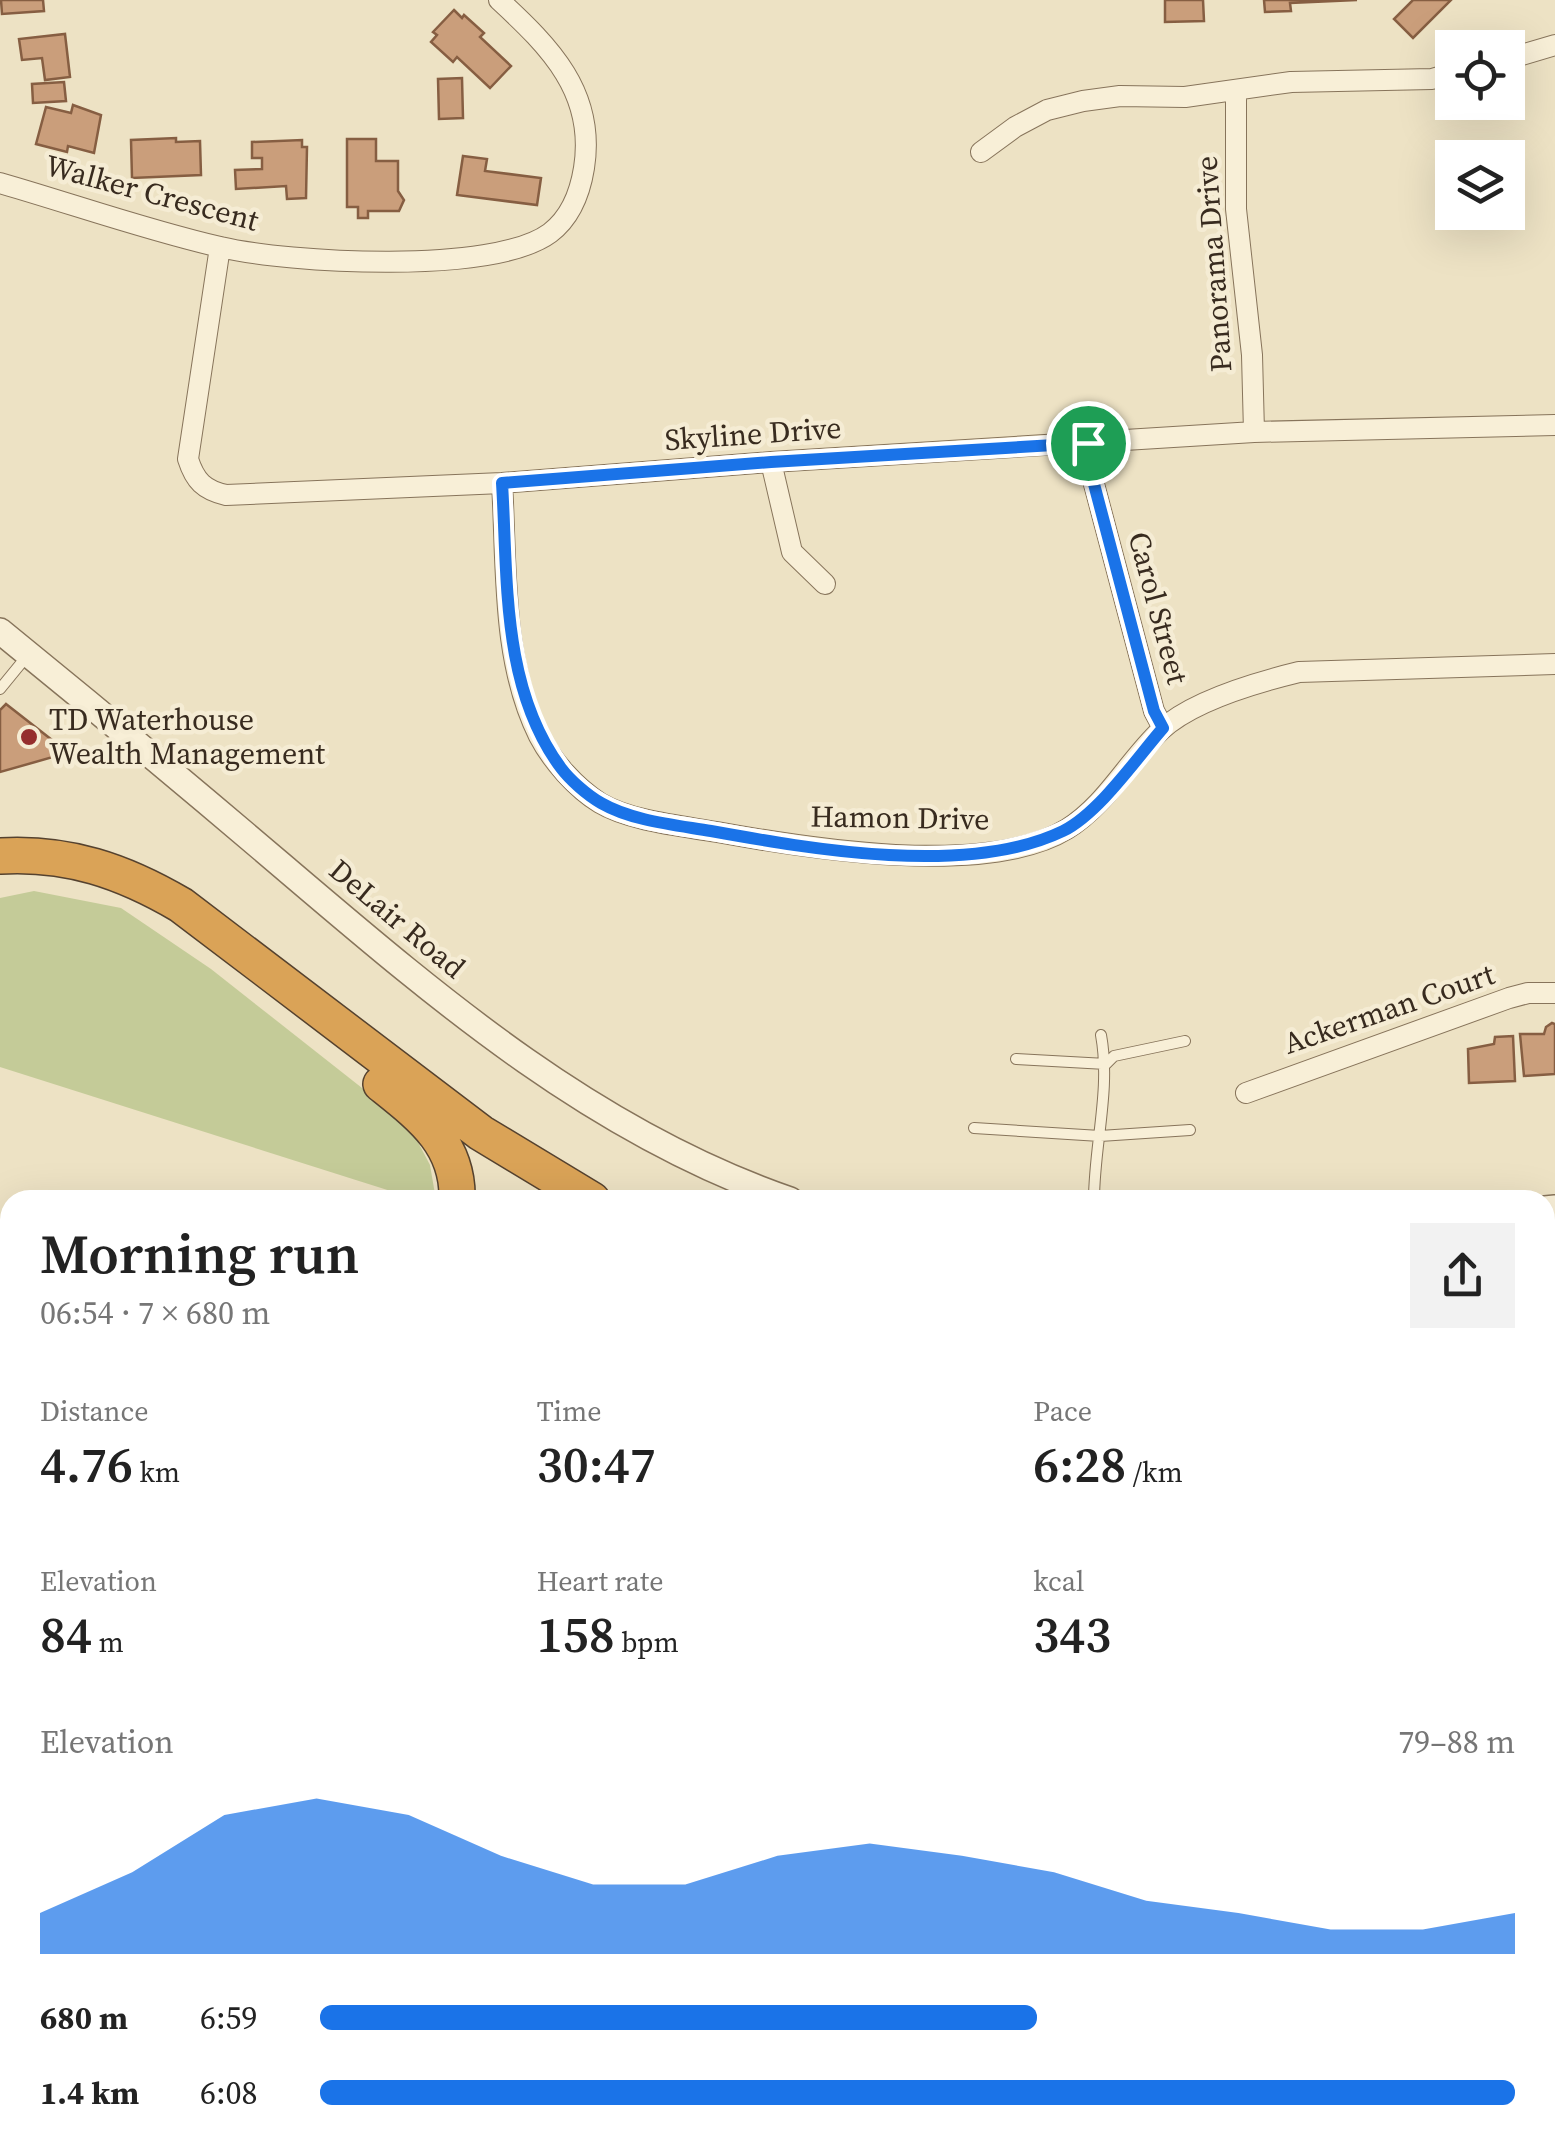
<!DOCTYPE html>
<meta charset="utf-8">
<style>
:root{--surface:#fff;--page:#f2f2f2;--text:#222;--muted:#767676;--accent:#1a73e8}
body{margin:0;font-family:"Source Serif 4",serif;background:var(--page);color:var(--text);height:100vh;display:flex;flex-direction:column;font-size:38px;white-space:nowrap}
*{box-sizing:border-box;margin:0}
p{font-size:32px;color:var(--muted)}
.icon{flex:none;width:55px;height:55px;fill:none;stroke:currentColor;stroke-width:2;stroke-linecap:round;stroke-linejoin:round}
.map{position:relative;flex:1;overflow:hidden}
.drawer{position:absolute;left:0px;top:1190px;width:1555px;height:962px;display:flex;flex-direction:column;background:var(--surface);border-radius:30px 30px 0 0;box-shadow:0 10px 40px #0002}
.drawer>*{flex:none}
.fabs{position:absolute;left:1435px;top:30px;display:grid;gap:20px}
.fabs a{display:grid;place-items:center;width:90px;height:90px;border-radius:0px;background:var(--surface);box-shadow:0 10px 40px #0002;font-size:50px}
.pin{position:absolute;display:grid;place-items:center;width:85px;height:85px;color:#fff;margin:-42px;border:5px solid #fff;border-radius:50%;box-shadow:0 2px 10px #0007}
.round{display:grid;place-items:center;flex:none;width:105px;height:105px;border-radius:0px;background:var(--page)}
.head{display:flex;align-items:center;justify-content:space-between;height:170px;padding:0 40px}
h1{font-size:55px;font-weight:600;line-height:75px}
.figures{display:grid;grid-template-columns:repeat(3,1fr);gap:15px;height:170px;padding:10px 40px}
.figures div{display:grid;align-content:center}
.figures b{font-size:50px;font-weight:600}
.figures small{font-size:28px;font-weight:400}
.figures p{font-size:28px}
.chart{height:280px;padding:20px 40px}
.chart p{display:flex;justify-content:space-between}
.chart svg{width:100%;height:180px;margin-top:10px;fill:var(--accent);opacity:.7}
ul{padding:0 40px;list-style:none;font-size:32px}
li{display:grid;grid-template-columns:160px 120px 1fr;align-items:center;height:75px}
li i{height:25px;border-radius:12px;background:var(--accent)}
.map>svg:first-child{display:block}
.farmland{fill:#e2dcb2}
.green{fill:#c4cb98}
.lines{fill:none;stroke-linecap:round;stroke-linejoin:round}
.stream{stroke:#6d8e87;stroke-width:5}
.building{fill:#ca9e7b;stroke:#865e42;stroke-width:2.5}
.service-casing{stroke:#87745b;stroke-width:12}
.minor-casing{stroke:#87745b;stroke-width:22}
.tertiary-casing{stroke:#87745b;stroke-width:28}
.trunk-casing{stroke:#55422f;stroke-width:35}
.motorway-casing{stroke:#55422f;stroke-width:38}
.service{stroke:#f8efd7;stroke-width:10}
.minor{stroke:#f8efd7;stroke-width:20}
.tertiary{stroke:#f8efd7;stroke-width:25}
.trunk{stroke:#e4bd7a;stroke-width:32}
.motorway{stroke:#daa357;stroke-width:35}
.route-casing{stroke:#fff;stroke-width:20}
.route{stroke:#1a73e8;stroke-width:12}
.poi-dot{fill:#952e2d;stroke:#f5ecd4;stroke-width:4}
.labels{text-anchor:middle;stroke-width:9;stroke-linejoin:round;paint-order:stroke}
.street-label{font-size:30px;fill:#382b1f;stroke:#f5ecd4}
.poi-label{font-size:30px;fill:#382b1f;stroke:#f5ecd4;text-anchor:start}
</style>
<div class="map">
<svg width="1555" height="2152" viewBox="0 0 1555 2152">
<rect width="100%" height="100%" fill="#ede2c4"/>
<path class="farmland" d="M1545 1473 1555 1474V2152H258V2142H1545Z"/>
<path class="green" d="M34 891 121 908 211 969 409 1125 430 1165 436 1200H419L0 1067V898Z"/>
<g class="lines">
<path class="stream" d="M1545 1444H1555
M0 2113 8 2152"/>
</g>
<path class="building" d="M1 0H43L44 11 2 14Z
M1165 0H1203L1204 21 1165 22Z
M1264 0H1357L1290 3 1291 11 1265 12Z
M1413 0H1451L1413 38 1394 19Z
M454 10 462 18 464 15 484 33 480 37 511 66 490 88 457 57 453 62 431 42 437 35 433 32Z
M65 34 70 77 45 80 42 58 22 60 19 39Z
M462 78 463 118 439 119 438 79Z
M64 82 66 101 33 103 32 84Z
M73 105 101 115 94 153 68 146 67 152 36 144 46 107 71 113Z
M176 138V142L200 141 201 175 132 178 131 140Z
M347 139H376V161H398V191L404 200 399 211H368V218H358V207H347Z
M302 140V147H307L306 198 287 199 286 186 236 189 235 170 262 169V158H252V142Z
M463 156 487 159 485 171 541 178 537 205 457 195Z
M6 704 61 747 53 757 0 772V710Z
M1552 1023 1555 1024V1074L1524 1076 1520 1034H1544L1546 1027Z
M1513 1036 1515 1081 1469 1083 1468 1049 1494 1044 1495 1037Z"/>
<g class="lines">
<g class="service-casing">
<path id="service" d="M0 689 27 656
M1016 1059 1106 1064 1114 1056 1185 1041
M974 1128 1100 1136 1190 1130
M1094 1200C1094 1145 1111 1090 1101 1035"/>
</g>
<g class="minor-casing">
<path id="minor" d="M1508 59 1555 45
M1236 91V209L1252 355 1254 432
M981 152 1015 127 1047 110 1083 101 1120 96 1185 97 1291 82 1432 79 1452 73
M0 183C73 204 146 230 220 247 289 263 493 275 550 233 571 217 580 193 584 168 596 93 550 47 499 0
M220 247 188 459C195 481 204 490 226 495L502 483 771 462 1254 432 1555 425
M1088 443 1090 469 1154 711 1163 728
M771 462 792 552 825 584
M502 483C507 565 501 660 539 736 552 761 576 788 600 803 630 821 682 826 717 832 805 848 988 878 1067 829 1106 805 1128 761 1161 730 1192 701 1258 682 1299 672L1555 664
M1246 1093 1509 998 1528 993H1555"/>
</g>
<g class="tertiary-casing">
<path id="tertiary" d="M0 631C96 709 191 788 286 869 440 1000 595 1133 790 1200
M1545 1209 1555 1208
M1545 1372H1555
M201 2142 202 2152"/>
</g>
<g class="trunk-casing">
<path id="trunk" d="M0 1961 10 2003
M42 2142 44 2152
M76 2142 78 2152"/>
</g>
<g class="motorway-casing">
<path id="motorway" d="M0 856C68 852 123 871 181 905L481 1133 592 1200
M381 1084C421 1116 459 1144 457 1200
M1545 1267 1555 1266
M1545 1311H1555
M0 1379 10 1378
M0 1415H10
M0 1690 10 1701
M0 1841 10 1837"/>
</g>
<use href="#service" class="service"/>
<use href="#minor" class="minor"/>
<use href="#tertiary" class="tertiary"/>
<use href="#trunk" class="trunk"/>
<use href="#motorway" class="motorway"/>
</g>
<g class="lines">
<g class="route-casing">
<path id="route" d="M1088 443 1090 469 1154 711 1163 728C1136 759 1099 813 1063 831 968 877 811 849 711 831 676 825 632 821 601 803 587 795 570 780 561 768 501 687 508 579 502 483L771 462Z"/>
</g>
<use href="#route" class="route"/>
</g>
<circle class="poi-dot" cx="29" cy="737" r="10"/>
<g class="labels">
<g class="street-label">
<text transform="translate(152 193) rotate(15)" y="10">Walker Crescent</text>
<text transform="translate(1214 264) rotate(-94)" y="10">Panorama Drive</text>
<text transform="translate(753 434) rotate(-4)" y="10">Skyline Drive</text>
<text transform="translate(1158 608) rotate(75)" y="10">Carol Street</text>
<text transform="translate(900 818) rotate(1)" y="10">Hamon Drive</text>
<text transform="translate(397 919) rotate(40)" y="10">DeLair Road</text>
<text transform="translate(1389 1009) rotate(-19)" y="10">Ackerman Court</text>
</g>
<g class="poi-label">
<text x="49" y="730">TD Waterhouse<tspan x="49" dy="34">Wealth Management</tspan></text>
</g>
</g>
</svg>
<div class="fabs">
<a><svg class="icon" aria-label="locate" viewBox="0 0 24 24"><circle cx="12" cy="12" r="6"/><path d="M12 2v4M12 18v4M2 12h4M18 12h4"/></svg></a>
<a><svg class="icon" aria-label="layers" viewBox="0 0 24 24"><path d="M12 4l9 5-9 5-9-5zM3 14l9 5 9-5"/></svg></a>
</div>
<div class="pin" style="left:1088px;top:443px;background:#1e9e55"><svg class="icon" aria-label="arrive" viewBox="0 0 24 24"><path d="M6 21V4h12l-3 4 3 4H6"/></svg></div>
<section class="drawer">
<div class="head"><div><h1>Morning run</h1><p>06:54 · 7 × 680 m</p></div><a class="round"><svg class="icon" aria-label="share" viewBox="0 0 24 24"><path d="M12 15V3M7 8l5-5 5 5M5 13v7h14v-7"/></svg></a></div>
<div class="figures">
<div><p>Distance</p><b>4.76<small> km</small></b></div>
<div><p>Time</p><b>30:47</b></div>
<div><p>Pace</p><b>6:28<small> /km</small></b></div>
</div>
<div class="figures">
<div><p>Elevation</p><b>84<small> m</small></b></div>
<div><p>Heart rate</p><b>158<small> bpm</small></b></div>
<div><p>kcal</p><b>343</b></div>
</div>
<div class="chart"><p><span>Elevation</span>79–88 m</p>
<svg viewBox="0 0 160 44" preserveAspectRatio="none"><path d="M0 44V34L10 24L20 10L30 6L40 10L50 20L60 27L70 27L80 20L90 17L100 20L110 24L120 31L130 34L140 38L150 38L160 34V44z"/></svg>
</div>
<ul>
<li><b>680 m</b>6:59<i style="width:60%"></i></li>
<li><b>1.4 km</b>6:08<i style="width:100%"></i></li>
</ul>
</section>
</div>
